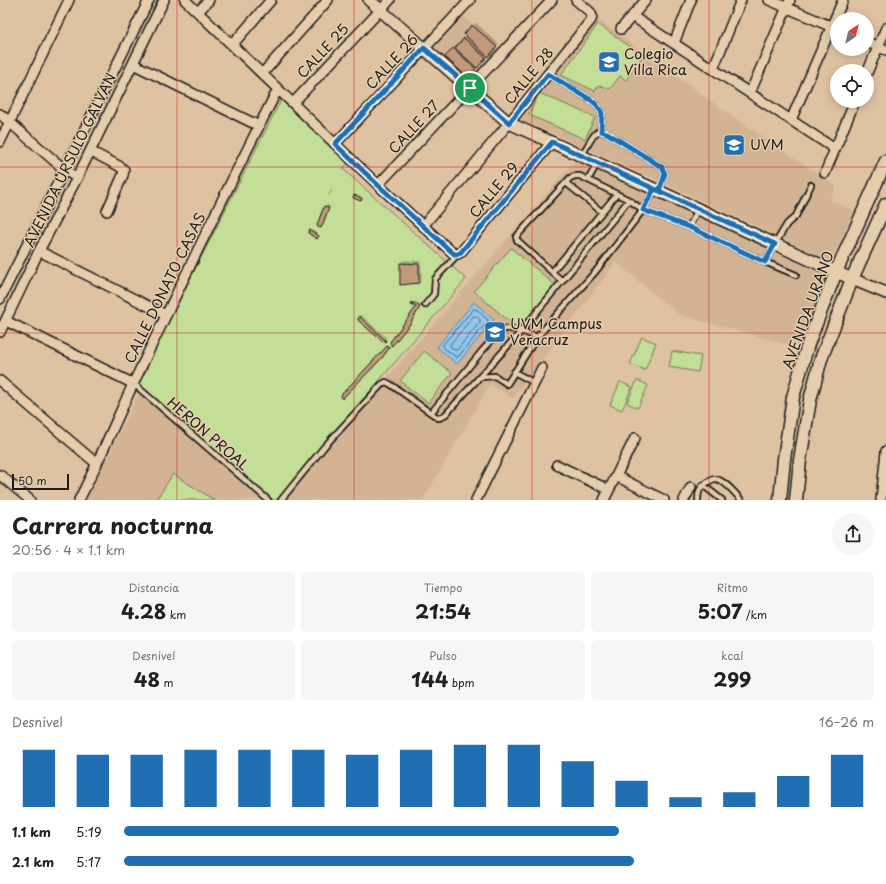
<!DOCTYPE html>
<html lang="es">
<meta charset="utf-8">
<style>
:root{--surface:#fff;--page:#f6f6f6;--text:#202124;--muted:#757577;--accent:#1f6fb2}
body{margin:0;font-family:"Playpen Sans",sans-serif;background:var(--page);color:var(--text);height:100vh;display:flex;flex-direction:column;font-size:15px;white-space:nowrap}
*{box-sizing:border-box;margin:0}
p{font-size:13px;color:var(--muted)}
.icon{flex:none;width:22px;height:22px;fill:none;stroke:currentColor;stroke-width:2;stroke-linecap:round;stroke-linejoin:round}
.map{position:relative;height:500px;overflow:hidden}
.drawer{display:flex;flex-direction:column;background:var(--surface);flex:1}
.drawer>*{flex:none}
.needle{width:26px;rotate:35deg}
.fabs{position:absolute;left:830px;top:12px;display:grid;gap:8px}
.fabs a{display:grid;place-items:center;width:44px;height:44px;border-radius:50%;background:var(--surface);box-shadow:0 2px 10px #0003;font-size:20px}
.scale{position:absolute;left:12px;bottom:10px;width:57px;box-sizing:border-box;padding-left:4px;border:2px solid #1c1c1c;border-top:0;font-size:11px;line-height:14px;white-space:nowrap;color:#1c1c1c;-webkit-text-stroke:3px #e5cdad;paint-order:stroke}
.pin{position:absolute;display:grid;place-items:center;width:34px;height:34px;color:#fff;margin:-17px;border:2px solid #fff;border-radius:50%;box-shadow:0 1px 4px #0007}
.round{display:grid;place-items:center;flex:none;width:42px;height:42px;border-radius:21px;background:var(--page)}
.overview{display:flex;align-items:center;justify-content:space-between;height:68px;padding:0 12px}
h1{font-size:22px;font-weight:700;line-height:30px}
.stats{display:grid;grid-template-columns:repeat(3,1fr);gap:6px;height:68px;padding:4px 12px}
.stats div{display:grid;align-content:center;border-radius:6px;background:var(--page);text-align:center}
.stats b{font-size:20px;font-weight:700}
.stats small{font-size:11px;font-weight:400}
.stats p{font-size:11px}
.chart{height:112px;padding:8px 12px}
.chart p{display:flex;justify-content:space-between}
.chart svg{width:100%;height:72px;margin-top:4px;stroke:var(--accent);stroke-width:6}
ul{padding:0 12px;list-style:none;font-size:13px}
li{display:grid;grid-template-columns:64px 48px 1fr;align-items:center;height:30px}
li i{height:10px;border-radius:5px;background:var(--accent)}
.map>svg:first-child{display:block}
.built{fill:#d2b393}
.green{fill:#c3de96;stroke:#707d59}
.water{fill:#91c6ef;stroke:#62829b}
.shadow{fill:#0003}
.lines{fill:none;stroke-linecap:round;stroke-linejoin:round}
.shore{stroke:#4b6070;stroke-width:1}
.building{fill:#c09a7a;stroke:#1c1c1c}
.service-casing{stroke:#1c1c1c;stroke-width:8}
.minor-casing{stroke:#1c1c1c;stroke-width:12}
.tertiary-casing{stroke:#1c1c1c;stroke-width:14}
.secondary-casing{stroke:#1c1c1c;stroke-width:15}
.service{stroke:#e5cdad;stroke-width:4.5}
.minor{stroke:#e5cdad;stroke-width:9}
.tertiary{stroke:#e5cdad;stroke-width:11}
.secondary{stroke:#e5cdad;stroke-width:12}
.route-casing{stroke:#fff;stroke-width:8}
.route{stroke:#1f6fb2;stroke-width:5}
.grid{fill:none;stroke:#cd2727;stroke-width:1;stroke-opacity:0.55}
.labels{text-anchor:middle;stroke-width:3;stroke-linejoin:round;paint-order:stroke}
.street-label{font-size:14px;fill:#1c1c1c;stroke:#e5cdad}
.poi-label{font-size:14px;fill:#1c1c1c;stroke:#e5cdad;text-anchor:start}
</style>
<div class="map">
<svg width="886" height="500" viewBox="0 0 886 500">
<rect width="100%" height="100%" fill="#dfc2a1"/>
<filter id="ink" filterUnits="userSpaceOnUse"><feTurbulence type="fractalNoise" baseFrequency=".025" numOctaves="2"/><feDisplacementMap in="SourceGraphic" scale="8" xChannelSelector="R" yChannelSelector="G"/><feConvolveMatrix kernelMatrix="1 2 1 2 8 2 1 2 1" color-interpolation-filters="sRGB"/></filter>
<g filter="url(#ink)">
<path class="built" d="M460 13 498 48 469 79 431 44Z
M596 18 719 107 836 186 830 200 855 211 831 261 666 184 517 118Z
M575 161 834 274 801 348 680 315 616 262 513 398 490 384 423 500H283L406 356 538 204Z
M140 392 265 500H86Z"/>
<path class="green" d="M598 24 643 56 626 80 620 76 610 89 599 85 595 91 561 75Z
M539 93 595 117 585 139 529 115Z
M282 98 348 162 343 169 466 279 277 500H273L137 384Z
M511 248 555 285 518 329 474 291Z
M642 337 656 343 645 370 630 364Z
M424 351 452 373 428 403 400 381Z
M672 351 701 356 698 372 669 367Z
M637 380 648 385 638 408 627 403Z
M620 382 632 387 622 410 610 405Z
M173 474 214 500H156Z"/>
<path class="water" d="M474 302 494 320 457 364 437 347Z"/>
<path class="shadow" d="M476 23 499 44 468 76 446 57 467 36 465 34Z
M331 190H333L329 196 328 195Z
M327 205 330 206 323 226 321 227 325 207Z
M404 260 421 261 422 279 419 282 401 263Z
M415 301 421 305 411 321 385 354 342 395 392 343 417 307 413 304Z
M361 315 387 338 384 341 360 317Z"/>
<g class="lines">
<path class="shore" d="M474 309H476L487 319 488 321 458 357H456L444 348 443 345Z
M474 316C477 316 481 319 480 322L457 350H455L451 347 450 345Z"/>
</g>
<path class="building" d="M472 25 497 47 488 57 464 34Z
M464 38 486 58 477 68 455 48Z
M453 48 476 69 468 78 445 57Z
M354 195 362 198 361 201 353 198Z
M324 206 329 208 321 228 318 227 317 225Z
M310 230 319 236 317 239 308 233Z
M400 263 419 264V283L400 285Z
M412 302 420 307 410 324 392 346 390 342 416 307 411 305Z
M359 316 386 341 384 343 358 320Z
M387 346 389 348 382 358 342 399 341 395Z"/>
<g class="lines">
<g class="service-casing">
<path id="service" d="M548 74 591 100 597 105 602 113 601 131
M582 156C585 150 592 136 597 132 600 130 604 132 607 133L662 167 665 174 659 191
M588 180 597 164
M602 212 617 194
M689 227 698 209
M552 272 602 212 566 183
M796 275 765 262 775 244 787 224 796 216 811 185
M562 281 517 240 516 237 570 178 575 176H580L629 200 643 210 689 227 765 262
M425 305 434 294 435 279 458 254
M514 372 535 383
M481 377 495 376 507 384 537 337 596 271 643 210 654 189
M134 384 268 500
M431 413 482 351 501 330C513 326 526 333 537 337
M703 485 722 500
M281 500 324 447 382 384 386 382 390 384 438 418 442 417 446 414 517 336 629 200
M698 500C698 493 699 487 705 484 708 482 711 480 714 479 723 478 736 494 741 500"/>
</g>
<g class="minor-casing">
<path id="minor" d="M185 0 378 185 454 254H458L461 252 552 142
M769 0 837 29
M198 12 209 0
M632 16 835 149
M621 29 646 0
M867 42 886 50
M674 43 691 0
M232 45 271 0
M133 64 259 126
M713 69 741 0
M867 73 886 28
M262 74 328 0
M750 93 790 0
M293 103 390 0
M0 114 65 170 77 178
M791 120 843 0
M0 142 69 0
M335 144 470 0
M90 151 119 166 124 170 123 175 107 211
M825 173 855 101
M378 185 552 0
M423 226 509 123 591 20 592 16 590 12 576 0
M39 251 166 315
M0 299 149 0
M6 321 134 384
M0 332 39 251 77 178 164 0
M0 381 97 464
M557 465 609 490
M0 475 30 500
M616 476 664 500
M79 500C99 461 116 421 134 382 181 284 228 186 278 89
M476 500 542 368
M604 500 635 438
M684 500 691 487
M881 500 886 451"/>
</g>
<g class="tertiary-casing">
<path id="tertiary" d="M369 0 509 123 775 244 852 279 886 293"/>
</g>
<g class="secondary-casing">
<path id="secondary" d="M780 500 784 459 793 397 808 344 836 272 886 161
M796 500 800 460 810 400 821 359 852 279 886 204"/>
</g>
<use href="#service" class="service"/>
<use href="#minor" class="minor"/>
<use href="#tertiary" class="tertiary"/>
<use href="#secondary" class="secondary"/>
</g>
</g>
<g class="lines" filter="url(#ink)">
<g class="route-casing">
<path id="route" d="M470 88 424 48 335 144 378 185 454 254H458L461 252 552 142C626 176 701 210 775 244L765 262 689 227 643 210 654 189 659 191 665 174 662 167 607 133 601 131 602 113 597 105 591 100 548 74 509 123 470 88"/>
</g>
<use href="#route" class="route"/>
</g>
<path class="grid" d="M177 0V500M354 0V500M532 0V500M709 0V500M0 167H886M0 333H886"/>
<defs>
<g id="university-square" transform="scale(1.15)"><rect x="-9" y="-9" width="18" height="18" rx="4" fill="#1f6fb2" stroke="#e5cdad"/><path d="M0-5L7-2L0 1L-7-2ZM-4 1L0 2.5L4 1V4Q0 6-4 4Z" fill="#fff"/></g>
<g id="school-square" transform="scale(1.15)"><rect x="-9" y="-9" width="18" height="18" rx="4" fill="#1f6fb2" stroke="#e5cdad"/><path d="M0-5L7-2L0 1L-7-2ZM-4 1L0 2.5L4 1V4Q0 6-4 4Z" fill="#fff"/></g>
</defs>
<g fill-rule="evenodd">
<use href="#university-square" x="609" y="62"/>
<use href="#school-square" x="734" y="145"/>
<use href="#university-square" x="495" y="332"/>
</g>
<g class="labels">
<g class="street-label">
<text transform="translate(323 51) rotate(-47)" y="5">CALLE 25</text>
<text transform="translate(392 62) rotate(-47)" y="5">CALLE 26</text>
<text transform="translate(529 76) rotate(-51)" y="5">CALLE 28</text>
<text transform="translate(414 127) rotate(-47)" y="5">CALLE 27</text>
<text transform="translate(70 160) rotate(-64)" y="5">AVENIDA URSULO GALVAN</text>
<text transform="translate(494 190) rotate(-50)" y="5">CALLE 29</text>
<text transform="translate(165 288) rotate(-64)" y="5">CALLE DONATO CASAS</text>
<text transform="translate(808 310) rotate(-70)" y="5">AVENIDA URANO</text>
<text transform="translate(208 434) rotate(41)" y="5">HERON PROAL</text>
</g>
<g class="poi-label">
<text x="624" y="59">Colegio<tspan x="624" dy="16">Villa Rica</tspan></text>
<text x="750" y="150">UVM</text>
<text x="510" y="329">UVM Campus<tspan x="510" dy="16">Veracruz</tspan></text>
</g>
</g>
</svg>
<div class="fabs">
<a><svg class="needle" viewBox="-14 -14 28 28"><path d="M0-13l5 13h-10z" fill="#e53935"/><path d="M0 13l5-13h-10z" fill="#757577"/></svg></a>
<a><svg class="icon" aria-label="locate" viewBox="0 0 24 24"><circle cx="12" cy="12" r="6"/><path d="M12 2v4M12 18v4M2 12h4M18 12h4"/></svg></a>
</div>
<div class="scale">50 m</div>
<div class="pin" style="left:470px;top:88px;background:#1e9e55"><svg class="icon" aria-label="arrive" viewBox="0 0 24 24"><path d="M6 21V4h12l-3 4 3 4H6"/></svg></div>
</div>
<section class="drawer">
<div class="overview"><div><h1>Carrera nocturna</h1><p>20:56 · 4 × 1.1 km</p></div><a class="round"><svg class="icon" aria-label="share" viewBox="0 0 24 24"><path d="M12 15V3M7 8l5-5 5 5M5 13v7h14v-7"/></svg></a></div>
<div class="stats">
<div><p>Distancia</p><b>4.28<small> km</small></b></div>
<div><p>Tiempo</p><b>21:54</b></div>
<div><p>Ritmo</p><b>5:07<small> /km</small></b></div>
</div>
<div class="stats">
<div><p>Desnivel</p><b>48<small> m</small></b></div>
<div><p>Pulso</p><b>144<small> bpm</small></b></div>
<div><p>kcal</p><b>299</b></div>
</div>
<div class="chart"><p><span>Desnivel</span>16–26 m</p>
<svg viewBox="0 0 160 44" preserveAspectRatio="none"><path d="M5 44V9M15 44V12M25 44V12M35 44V9M45 44V9M55 44V9M65 44V12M75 44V9M85 44V6M95 44V6M105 44V16M115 44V28M125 44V38M135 44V35M145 44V25M155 44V12"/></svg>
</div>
<ul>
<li><b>1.1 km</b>5:19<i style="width:66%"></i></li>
<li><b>2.1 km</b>5:17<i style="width:68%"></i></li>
</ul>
</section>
